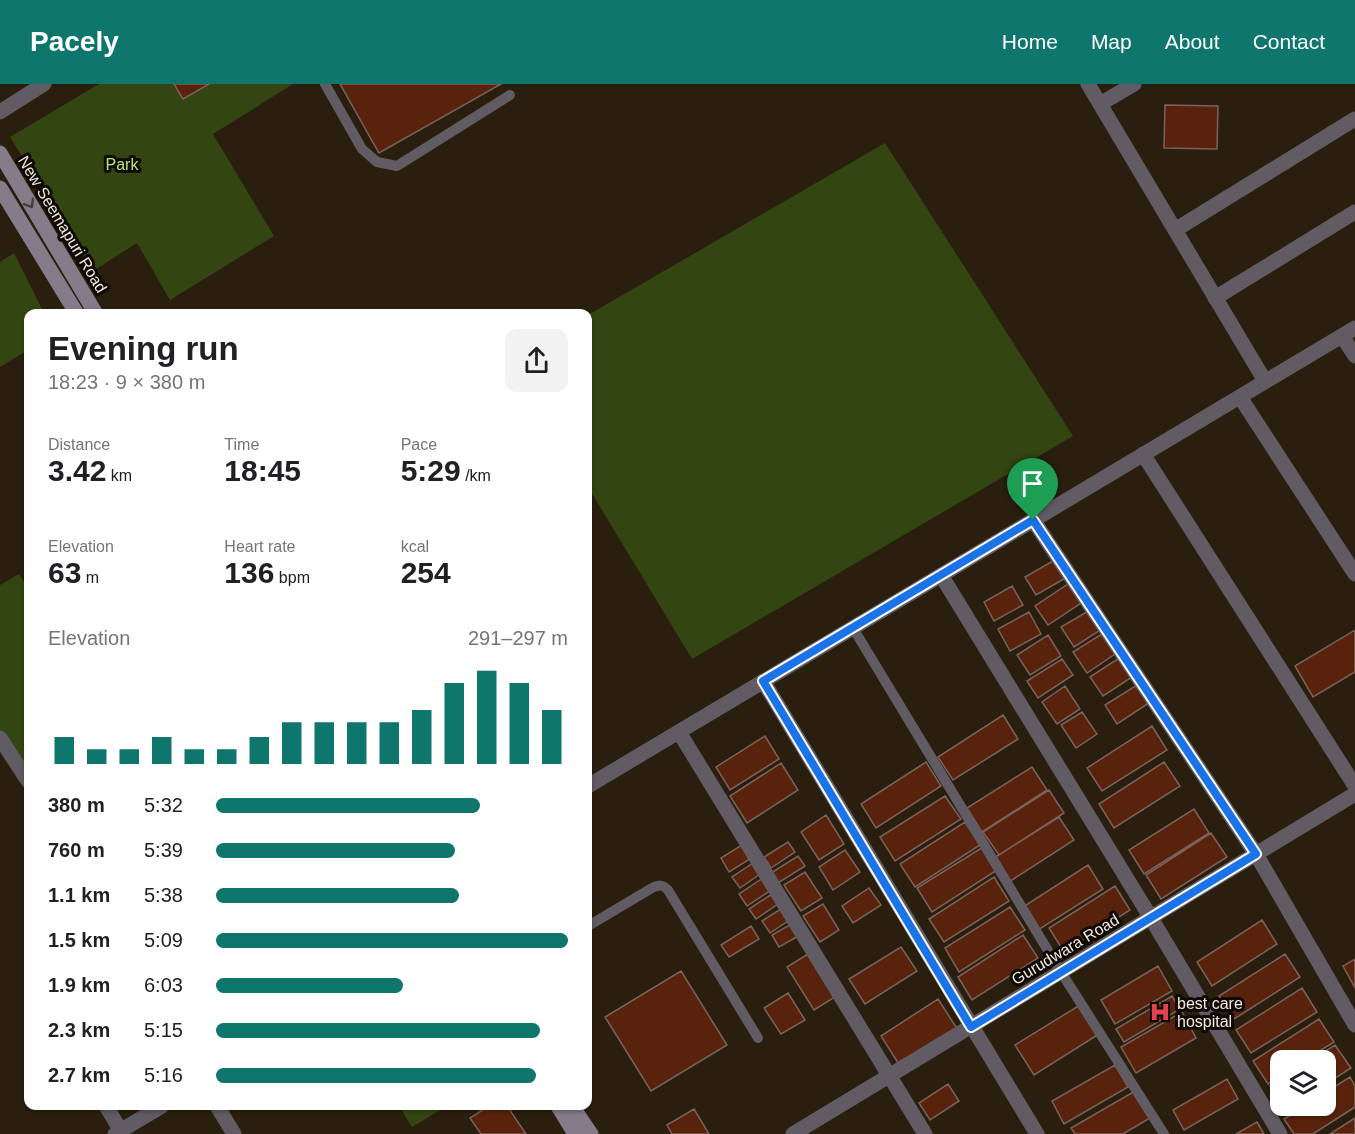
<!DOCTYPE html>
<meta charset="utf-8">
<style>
:root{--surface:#fff;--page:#f2f2f2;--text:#202124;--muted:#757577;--accent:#0f766e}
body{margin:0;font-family:Arial,sans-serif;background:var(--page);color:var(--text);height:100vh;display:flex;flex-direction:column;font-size:22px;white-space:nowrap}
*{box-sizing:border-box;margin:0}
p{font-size:20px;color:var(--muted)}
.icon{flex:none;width:33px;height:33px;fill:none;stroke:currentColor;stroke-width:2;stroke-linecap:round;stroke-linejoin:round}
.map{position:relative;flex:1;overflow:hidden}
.side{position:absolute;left:24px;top:225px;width:568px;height:801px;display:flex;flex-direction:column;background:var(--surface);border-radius:12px;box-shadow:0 2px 4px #0004}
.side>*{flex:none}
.fabs{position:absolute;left:1270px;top:966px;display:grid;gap:12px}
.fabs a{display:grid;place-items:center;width:66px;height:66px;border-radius:12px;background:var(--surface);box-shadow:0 2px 4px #0004;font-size:30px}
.pin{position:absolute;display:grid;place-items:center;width:51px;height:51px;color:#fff;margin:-62px -26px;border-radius:50% 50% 50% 0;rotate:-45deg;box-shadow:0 0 6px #0007}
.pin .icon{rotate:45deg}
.round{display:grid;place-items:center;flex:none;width:63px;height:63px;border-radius:12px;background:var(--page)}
.summary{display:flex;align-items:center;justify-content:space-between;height:102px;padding:0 24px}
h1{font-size:33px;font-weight:600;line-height:45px}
.stats{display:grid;grid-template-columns:repeat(3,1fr);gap:9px;height:102px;padding:6px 24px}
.stats div{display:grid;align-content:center}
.stats b{font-size:30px;font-weight:600}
.stats small{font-size:16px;font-weight:400}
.stats p{font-size:16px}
.chart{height:168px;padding:12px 24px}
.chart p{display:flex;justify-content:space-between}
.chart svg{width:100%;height:108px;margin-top:6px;stroke:var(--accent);stroke-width:6}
ul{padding:0 24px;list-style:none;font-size:20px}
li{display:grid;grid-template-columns:96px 72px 1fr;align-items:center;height:45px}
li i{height:15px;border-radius:8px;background:var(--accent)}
header{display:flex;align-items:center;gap:36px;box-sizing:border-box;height:84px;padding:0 30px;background:var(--accent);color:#fff}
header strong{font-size:28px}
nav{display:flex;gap:33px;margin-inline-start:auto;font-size:21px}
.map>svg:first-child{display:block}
.green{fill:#334611}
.building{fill:#59220c;stroke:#79635b;stroke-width:1.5}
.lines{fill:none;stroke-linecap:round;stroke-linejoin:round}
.service{stroke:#615b63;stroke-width:10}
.minor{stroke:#615b63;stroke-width:15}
.tertiary{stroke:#615b63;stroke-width:15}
.secondary{stroke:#857c89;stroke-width:15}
.oneway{stroke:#443d40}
.route-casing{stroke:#fff;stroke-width:12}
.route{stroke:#1a73e8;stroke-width:8}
.labels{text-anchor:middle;stroke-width:6;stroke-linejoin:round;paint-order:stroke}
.park-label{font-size:16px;fill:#b7e179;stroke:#0f0904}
.street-label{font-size:16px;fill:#f2eae0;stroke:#0f0904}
.poi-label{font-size:16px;fill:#f2eae0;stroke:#0f0904;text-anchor:start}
</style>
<header>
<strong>Pacely</strong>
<nav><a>Home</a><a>Map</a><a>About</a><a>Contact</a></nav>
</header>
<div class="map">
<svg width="1355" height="1050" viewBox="0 0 1355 1050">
<rect width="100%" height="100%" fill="#2a1e0f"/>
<path class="green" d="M99 0H293L213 50 274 152 170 216 137 159 93 187 10 53Z
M885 59 1073 352 692 575 588 403V231Z
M14 169 44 229 28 230V266L0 283V178Z
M19 490 28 504V701L0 655V501Z
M399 1022H447L412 1043Z"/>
<path class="building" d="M174 0H209L183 15Z
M340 0H501L379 69Z
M1165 21 1218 22 1217 65 1164 64Z
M1058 474 1069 492 1036 511 1025 493Z
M1068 500 1081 519 1048 541 1035 522Z
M1012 502 1023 521 994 537 984 518Z
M1090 526 1102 545 1074 563 1061 543Z
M1029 528 1041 550 1010 567 998 545Z
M1355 546V588L1313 613 1295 582Z
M1105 548 1118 568 1087 589 1073 568Z
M1048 551 1061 572 1030 591 1017 571Z
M1119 574 1132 593 1103 612 1090 593Z
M1062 575 1073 591 1038 614 1027 597Z
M1137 601 1149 619 1117 640 1105 621Z
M1065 602 1080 625 1057 640 1042 618Z
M1082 628 1097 650 1076 664 1061 641Z
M1003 631 1018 655 953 696 938 673Z
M1152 642 1167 666 1102 707 1087 684Z
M765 652 779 675 730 706 716 683Z
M926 678 941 702 876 744 861 720Z
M1164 678 1180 702 1114 744 1099 720Z
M781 679 798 706 747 739 730 712Z
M1032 683 1047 706 982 748 967 724Z
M1049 706 1064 729 999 771 983 748Z
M945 712 961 735 895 777 880 753Z
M1194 725 1209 749 1144 790 1129 766Z
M826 731 844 760 819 776 801 748Z
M1059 733 1074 756 1009 798 994 774Z
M965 738 980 761 915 803 900 780Z
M1211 749 1227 773 1161 815 1146 791Z
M788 758 795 768 771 784 764 773Z
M745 759 753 773 729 788 721 774Z
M983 763 997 786 932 828 917 804Z
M845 766 860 788 833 806 819 783Z
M798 772 805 782 778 799 771 789Z
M756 777 763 788 740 804 732 793Z
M1088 781 1103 805 1038 846 1023 823Z
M805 788 822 814 801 827 784 801Z
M994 793 1009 817 944 858 929 835Z
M763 794 771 806 747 822 739 810Z
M1115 802 1130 826 1064 868 1049 844Z
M869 804 881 821 853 839 842 822Z
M772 810 778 820 756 835 749 825Z
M823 820 839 846 820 858 803 832Z
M784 823 791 835 770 849 762 837Z
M1010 823 1025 846 959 888 945 864Z
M1262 836 1277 860 1212 902 1197 878Z
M795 838 802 850 779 863 772 851Z
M751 842 759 855 729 873 721 861Z
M1023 851 1038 874 972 916 958 893Z
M901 863 917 887 865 920 849 895Z
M808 870 835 913 814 926 787 883Z
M1285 870 1300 893 1234 935 1219 912Z
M1355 875V904L1343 882Z
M1158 882 1172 907 1115 940 1101 916Z
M681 887 727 961 651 1007 605 933Z
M1302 904 1317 928 1251 969 1236 946Z
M788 909 805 936 781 950 764 924Z
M1172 912 1180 925 1124 958 1116 945Z
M938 915 958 946 900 982 881 952Z
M1080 921 1099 950 1034 991 1015 961Z
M1182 928 1196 954 1136 989 1121 963Z
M1319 935 1334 958 1305 976H1281V992L1268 1000 1253 977Z
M1335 961 1351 984 1326 1000V976H1311Z
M1115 981 1128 1003 1064 1040 1052 1017Z
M1350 993 1355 1002V1023L1313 1050H1294L1284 1035 1306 1022H1326V1008Z
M1227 995 1238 1015 1184 1046 1173 1026Z
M1281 995V1019L1270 1002Z
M948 1000 959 1017 930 1036 919 1019Z
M1135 1007 1150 1034 1123 1050H1075L1071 1044Z
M489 1022H507L526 1050H481L470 1034Z
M694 1025 709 1050H672L667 1041Z
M1355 1034V1050H1330Z
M1257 1038 1264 1050H1236Z"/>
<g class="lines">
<path class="service" d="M325 0 362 65 377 78 397 82 510 11
M853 544 1061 888 1164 1050
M588 842 652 804C659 801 662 800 668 806L758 954"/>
<path class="minor" d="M1088 0 1265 297
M1100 20 1134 0
M0 28 44 0
M1175 146 1355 35
M1215 214 1355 128
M1342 252 1355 272
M1240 313 1355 490
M1143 370 1355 702
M1033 436 1256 770 1355 941
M941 491 1151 834 1280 1050
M763 597 1037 1050
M679 648 925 1050
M0 654 28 697
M588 702 1355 244
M106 1022 121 1047
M217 1022 234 1050
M115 1050 162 1022"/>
<path class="tertiary" d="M793 1050 1355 710"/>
<path class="secondary" d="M0 69 96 230
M0 104 77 230
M558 1022 575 1050
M572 1022 591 1050"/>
</g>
<defs><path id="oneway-chevron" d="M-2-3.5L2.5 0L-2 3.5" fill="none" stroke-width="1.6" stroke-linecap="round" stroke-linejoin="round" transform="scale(1.5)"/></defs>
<use class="oneway" href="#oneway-chevron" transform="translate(30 120) rotate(59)"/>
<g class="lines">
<g class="route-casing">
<path id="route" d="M1033 436 1256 770 971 943 763 597Z"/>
</g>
<use href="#route" class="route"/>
</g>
<defs>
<g id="hospital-bare" transform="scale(1.62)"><path d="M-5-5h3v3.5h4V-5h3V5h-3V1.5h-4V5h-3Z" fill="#e0444e" stroke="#0f0904" stroke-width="2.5" paint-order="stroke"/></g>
</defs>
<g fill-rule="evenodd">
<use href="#hospital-bare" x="1160" y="928"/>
</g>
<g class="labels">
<g class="park-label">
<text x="122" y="86">Park</text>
</g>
<g class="street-label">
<text transform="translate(63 140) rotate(59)" y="6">New Seemapuri Road</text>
<text transform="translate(1065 865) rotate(-31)" y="6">Gurudwara Road</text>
</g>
<g class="poi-label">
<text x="1177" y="925">best care<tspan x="1177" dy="18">hospital</tspan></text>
</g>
</g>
</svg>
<div class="fabs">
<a><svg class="icon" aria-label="layers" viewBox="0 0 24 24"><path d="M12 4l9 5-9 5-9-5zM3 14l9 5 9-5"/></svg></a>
</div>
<div class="pin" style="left:1033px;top:436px;background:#1e9e55"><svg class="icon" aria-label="arrive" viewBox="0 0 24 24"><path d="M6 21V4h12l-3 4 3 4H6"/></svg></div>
<section class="side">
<div class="summary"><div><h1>Evening run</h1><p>18:23 · 9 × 380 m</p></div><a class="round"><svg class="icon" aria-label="share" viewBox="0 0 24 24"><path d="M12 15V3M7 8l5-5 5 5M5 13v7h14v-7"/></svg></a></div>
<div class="stats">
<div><p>Distance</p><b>3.42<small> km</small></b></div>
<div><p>Time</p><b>18:45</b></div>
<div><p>Pace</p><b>5:29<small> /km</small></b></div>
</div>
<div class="stats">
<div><p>Elevation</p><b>63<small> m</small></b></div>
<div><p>Heart rate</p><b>136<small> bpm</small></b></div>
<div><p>kcal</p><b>254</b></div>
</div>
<div class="chart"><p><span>Elevation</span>291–297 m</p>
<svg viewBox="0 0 160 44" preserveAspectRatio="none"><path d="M5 44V33M15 44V38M25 44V38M35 44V33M45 44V38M55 44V38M65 44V33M75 44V27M85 44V27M95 44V27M105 44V27M115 44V22M125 44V11M135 44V6M145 44V11M155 44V22"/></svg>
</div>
<ul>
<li><b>380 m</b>5:32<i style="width:75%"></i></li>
<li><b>760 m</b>5:39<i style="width:68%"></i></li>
<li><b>1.1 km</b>5:38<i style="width:69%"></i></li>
<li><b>1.5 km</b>5:09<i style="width:100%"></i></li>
<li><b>1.9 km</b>6:03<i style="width:53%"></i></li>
<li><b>2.3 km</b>5:15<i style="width:92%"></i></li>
<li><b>2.7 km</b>5:16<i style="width:91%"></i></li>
</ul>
</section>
</div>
